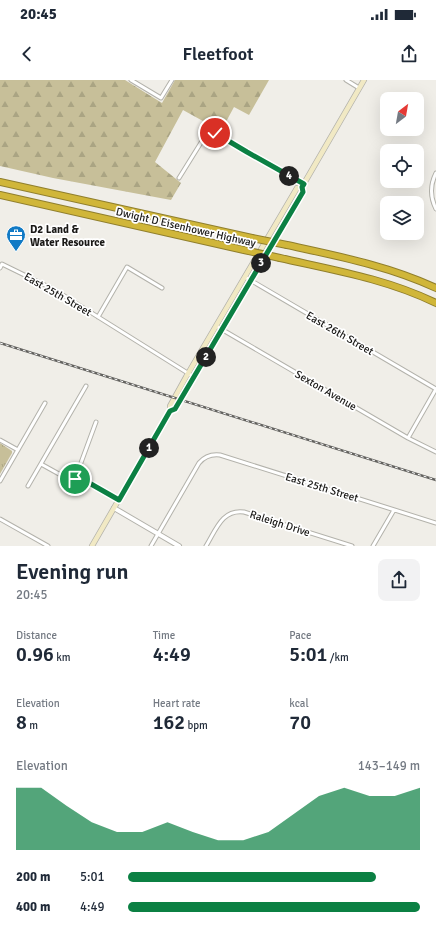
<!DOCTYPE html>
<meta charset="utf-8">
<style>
:root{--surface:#fff;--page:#f2f2f3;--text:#1f2937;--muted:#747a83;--accent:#0b8043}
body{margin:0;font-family:Signika,sans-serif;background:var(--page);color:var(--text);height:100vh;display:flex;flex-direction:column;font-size:15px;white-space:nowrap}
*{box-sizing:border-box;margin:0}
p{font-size:13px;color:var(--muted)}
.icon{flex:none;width:22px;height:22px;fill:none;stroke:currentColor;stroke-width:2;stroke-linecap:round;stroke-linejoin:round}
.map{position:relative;height:466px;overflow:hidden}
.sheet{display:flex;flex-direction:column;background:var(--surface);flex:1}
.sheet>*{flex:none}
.needle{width:26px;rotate:31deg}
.controls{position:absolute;left:380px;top:12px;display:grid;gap:8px}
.controls a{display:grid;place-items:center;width:44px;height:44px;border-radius:8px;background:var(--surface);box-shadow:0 4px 16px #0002;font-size:20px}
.pin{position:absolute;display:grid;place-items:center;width:34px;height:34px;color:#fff;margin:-17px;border:2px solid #fff;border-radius:50%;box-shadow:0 1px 4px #0007}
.km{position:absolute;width:20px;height:20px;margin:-10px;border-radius:50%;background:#222;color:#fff;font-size:11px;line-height:20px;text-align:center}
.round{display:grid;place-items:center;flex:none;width:42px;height:42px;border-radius:8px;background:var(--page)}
.overview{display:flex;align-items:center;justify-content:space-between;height:68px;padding:0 16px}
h1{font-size:22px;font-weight:600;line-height:30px}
.figures{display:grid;grid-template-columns:repeat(3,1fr);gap:6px;height:68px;padding:4px 16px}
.figures div{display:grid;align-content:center}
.figures b{font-size:20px;font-weight:600}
.figures small{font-size:11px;font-weight:400}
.figures p{font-size:11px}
.chart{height:112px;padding:8px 16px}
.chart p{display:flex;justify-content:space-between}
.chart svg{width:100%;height:72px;margin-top:4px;fill:var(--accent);opacity:.7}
ul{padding:0 16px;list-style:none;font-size:13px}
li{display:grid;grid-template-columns:64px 48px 1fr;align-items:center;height:30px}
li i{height:10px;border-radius:5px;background:var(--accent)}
.status{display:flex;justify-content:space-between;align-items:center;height:28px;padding:0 20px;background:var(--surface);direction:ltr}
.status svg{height:11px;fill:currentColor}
header{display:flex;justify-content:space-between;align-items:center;height:52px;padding:0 16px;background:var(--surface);font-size:18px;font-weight:600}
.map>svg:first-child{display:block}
.grass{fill:url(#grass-tufts)}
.forest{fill:url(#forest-firs)}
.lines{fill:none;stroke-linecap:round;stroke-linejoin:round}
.minor-casing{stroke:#b3b2ab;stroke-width:5}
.tertiary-casing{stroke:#b3b2ab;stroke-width:6}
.secondary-casing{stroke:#b3b2ab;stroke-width:6}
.motorway-casing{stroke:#907f2d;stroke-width:8}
.minor{stroke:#fff;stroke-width:3}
.tertiary{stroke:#fff;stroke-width:4}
.secondary{stroke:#f1e9c4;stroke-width:4.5}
.motorway{stroke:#d0b639;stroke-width:6}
.rail-casing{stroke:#63625f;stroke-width:2.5}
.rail{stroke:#fff;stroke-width:1;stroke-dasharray:3;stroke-linecap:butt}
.motorway-bridge-casing{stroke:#907f2d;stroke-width:8;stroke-linecap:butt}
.motorway-bridge{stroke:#d0b639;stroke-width:6}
.route-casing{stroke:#fff;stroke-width:8}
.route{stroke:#0b8043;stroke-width:5}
.labels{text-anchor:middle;stroke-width:3.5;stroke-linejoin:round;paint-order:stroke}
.street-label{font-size:11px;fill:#1a1917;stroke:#fff}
.poi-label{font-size:11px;font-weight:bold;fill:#1a1917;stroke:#fff;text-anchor:start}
</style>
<div class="status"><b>20:45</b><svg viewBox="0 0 49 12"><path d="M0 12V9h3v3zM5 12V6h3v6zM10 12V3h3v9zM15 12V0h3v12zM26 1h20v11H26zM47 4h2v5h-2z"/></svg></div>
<header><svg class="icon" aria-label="back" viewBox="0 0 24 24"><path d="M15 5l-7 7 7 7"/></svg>Fleetfoot<svg class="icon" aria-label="share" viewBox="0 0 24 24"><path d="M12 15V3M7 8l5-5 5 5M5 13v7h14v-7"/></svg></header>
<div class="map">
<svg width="436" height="466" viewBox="0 0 436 466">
<defs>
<pattern id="grass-tufts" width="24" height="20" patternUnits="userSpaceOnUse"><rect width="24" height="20" fill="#c7bf99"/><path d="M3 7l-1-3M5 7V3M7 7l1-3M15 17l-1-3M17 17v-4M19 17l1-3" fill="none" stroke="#aaa483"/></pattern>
<pattern id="forest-firs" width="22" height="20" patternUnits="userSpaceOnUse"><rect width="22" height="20" fill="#c7bf99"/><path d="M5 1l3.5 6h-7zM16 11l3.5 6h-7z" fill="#aaa483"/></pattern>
</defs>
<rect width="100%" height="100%" fill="#f0eee8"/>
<path class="grass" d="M0 363 12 371V373L0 394Z"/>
<path class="forest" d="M0 0H125L162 23 175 0H269L249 35 234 27 221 51 183 30 155 82 181 103 171 120 53 98 0 86Z"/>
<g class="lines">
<g class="minor-casing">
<path id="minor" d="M131 0 161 18 172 0
M346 0 359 8
M436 93C430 105 430 117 436 129
M179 98 207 53 212 51 219 55 247 72 303 104
M0 188 2 184 55 210 194 297
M245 197 436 309
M98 237 127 187 162 208
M216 246 408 358 436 372
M408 358 436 309
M0 360 18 370
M41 384 59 394 91 404 119 420
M75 399 96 342
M0 401 45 323
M28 406 86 306
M0 439 48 466
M151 466 199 383C205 376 212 374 220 375L436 443
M206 466C216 450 222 429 244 432L352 466
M373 466 394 430"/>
</g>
<g class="tertiary-casing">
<path id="tertiary" d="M114 428 179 466"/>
</g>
<g class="secondary-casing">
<path id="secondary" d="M170 331 175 329 303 112 302 107 364 0
M92 466 170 331V326L186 297 297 108 302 107"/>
</g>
<g class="motorway-casing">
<path id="motorway" d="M0 102 252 158
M0 115 244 170
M287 165C337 176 389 186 436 208
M280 178C333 190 387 199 436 223"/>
</g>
<use href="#minor" class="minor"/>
<use href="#tertiary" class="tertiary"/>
<use href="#secondary" class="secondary"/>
<use href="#motorway" class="motorway"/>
<g class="rail-casing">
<path id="rail" d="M0 263 436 400"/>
</g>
<use href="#rail" class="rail"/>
<g class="motorway-bridge-casing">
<path id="motorway-bridge" d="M252 158 287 165
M244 170 280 178"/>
</g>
<use href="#motorway-bridge" class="motorway-bridge"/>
</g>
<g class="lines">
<g class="route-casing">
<path id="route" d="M75 399 91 404 119 420 170 331 175 329 303 112 302 107 304 104 247 72 215 53"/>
</g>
<use href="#route" class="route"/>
</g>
<defs>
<g id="office-pin" transform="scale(1)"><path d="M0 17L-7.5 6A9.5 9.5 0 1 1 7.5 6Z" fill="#117ac5" stroke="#fff"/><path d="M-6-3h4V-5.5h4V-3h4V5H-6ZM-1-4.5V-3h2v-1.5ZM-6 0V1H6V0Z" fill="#fff"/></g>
</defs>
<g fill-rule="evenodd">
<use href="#office-pin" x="16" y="155"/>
</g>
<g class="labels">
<g class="street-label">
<text transform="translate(186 147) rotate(13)" y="4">Dwight D Eisenhower Highway</text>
<text transform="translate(58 214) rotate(30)" y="4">East 25th Street</text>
<text transform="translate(340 253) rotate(30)" y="4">East 26th Street</text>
<text transform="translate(326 310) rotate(30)" y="4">Sexton Avenue</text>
<text transform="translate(322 407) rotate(17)" y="4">East 25th Street</text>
<text transform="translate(280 443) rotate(18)" y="4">Raleigh Drive</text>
</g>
<g class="poi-label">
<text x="30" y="153">D2 Land &amp;<tspan x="30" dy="13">Water Resource</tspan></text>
</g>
</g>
</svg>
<div class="controls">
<a><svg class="needle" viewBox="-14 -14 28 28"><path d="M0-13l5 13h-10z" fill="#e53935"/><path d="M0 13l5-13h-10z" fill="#747a83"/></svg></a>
<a><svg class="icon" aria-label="locate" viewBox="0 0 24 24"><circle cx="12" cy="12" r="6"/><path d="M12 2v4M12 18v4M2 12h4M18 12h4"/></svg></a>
<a><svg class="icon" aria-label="layers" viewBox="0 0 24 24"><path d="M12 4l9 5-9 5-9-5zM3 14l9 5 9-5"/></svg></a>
</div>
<div class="pin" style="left:75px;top:399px;background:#1e9e55"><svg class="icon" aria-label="arrive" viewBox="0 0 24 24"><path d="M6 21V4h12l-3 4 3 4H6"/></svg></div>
<div class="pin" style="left:215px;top:53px;background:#d93025"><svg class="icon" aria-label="check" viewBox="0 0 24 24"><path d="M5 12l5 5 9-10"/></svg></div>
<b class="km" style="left:149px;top:368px">1</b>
<b class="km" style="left:206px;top:277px">2</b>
<b class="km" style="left:261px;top:183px">3</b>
<b class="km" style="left:289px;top:96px">4</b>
</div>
<section class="sheet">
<div class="overview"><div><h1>Evening run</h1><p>20:45</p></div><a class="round"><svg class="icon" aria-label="share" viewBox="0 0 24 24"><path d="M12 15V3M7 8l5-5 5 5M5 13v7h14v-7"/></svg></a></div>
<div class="figures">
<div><p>Distance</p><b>0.96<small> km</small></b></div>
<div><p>Time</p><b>4:49</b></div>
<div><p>Pace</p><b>5:01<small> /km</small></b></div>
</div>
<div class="figures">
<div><p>Elevation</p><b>8<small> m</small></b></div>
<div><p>Heart rate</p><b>162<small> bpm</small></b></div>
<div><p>kcal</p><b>70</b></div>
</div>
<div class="chart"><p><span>Elevation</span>143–149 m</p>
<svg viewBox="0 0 160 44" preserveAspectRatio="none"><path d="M0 44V6L10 6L20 17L30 27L40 33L50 33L60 27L70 33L80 38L90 38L100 33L110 22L120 11L130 6L140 11L150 11L160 6V44z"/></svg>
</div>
<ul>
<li><b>200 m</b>5:01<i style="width:85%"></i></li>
<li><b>400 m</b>4:49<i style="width:100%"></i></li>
</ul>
</section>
